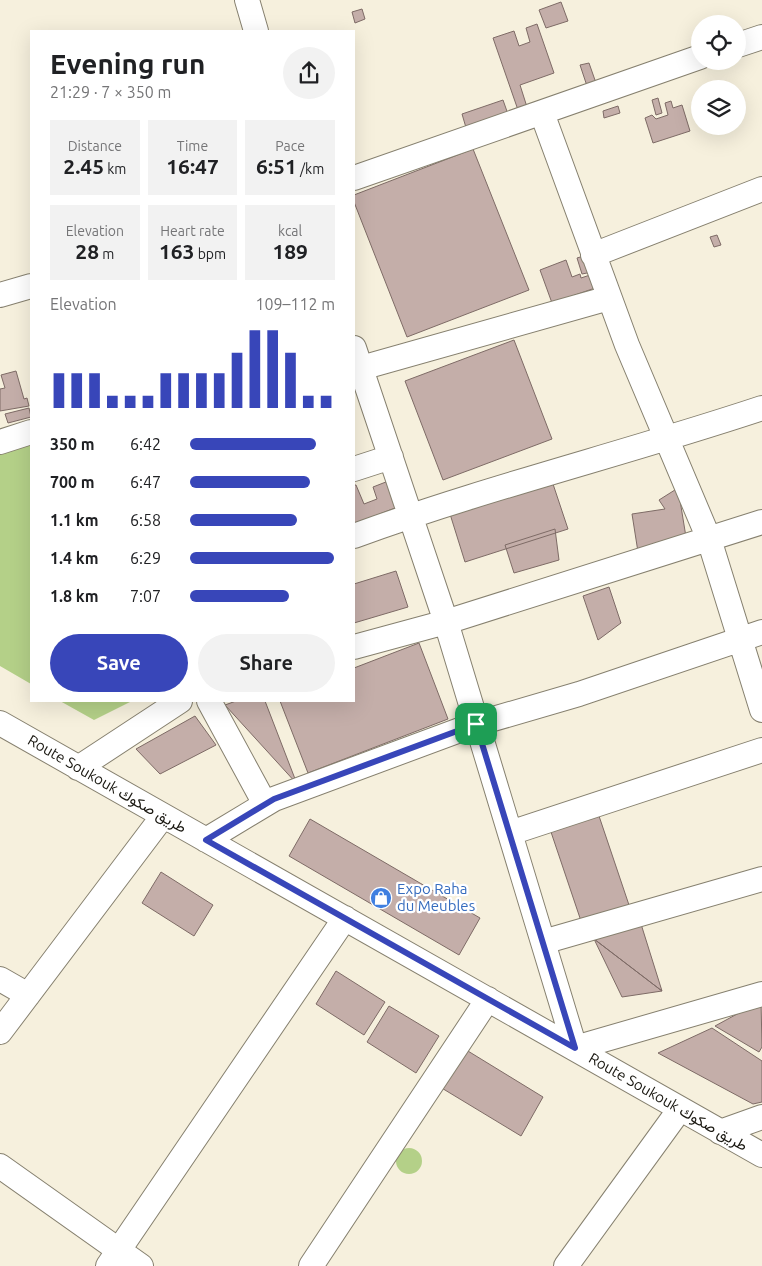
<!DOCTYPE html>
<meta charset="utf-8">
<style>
:root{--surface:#fff;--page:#f2f2f2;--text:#202124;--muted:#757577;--accent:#3846b9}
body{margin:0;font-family:Ubuntu,Vazirmatn,sans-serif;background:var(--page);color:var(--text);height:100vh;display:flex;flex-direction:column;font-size:19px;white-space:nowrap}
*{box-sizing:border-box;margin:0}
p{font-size:16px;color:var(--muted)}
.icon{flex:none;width:28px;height:28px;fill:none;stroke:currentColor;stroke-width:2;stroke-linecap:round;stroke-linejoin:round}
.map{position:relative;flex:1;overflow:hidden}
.details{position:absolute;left:30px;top:30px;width:325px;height:672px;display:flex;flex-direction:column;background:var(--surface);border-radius:0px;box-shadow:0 5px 20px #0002}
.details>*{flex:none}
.controls{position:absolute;left:691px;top:15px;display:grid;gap:10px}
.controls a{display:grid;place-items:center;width:55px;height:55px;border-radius:50%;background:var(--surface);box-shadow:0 5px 20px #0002;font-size:25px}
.pin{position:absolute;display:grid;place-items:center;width:42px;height:42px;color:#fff;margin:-21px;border-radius:10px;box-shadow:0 2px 8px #0006}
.round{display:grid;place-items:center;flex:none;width:52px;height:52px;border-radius:26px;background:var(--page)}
.summary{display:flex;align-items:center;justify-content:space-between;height:85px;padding:0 20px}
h1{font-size:28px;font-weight:700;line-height:38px}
.metrics{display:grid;grid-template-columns:repeat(3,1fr);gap:8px;height:85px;padding:5px 20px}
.metrics div{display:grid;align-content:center;border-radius:0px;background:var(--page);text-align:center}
.metrics b{font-size:21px;font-weight:700}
.metrics small{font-size:14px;font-weight:400}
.metrics p{font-size:14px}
.chart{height:140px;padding:10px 20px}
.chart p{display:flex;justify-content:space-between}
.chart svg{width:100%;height:90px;margin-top:5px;stroke:var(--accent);stroke-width:6}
.primary-button{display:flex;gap:10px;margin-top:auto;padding:10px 20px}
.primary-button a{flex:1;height:58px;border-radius:30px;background:var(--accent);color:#fff;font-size:20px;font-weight:700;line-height:58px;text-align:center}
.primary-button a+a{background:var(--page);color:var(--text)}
ul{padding:0 20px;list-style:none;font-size:16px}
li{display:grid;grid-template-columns:80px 60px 1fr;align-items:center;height:38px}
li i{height:12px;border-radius:6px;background:var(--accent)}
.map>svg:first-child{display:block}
.green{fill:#b4d088}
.building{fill:#c4aea9;stroke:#7e6b66}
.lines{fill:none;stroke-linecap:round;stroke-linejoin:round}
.minor-casing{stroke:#86806f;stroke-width:26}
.minor{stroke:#fff;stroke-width:24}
.route-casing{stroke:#fff;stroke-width:10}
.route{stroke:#3846b9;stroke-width:6}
.labels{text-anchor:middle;stroke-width:4.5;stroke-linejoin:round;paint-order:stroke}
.street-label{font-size:15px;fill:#18160f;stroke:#fff}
.shop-label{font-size:15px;fill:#366cbe;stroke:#fff;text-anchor:start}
</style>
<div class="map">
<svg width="762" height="1266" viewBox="0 0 762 1266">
<rect width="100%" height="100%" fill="#f6f0dd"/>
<path class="green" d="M31 436V684L0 666V447Z
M60 701H132L94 720Z
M396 1161a13 13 0 1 1 26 0a13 13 0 1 1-26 0Z"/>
<path class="building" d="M561 2 568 21 546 28 539 10Z
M362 9 365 19 355 23 352 12Z
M537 24 554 73 520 85 527 107 518 110 493 38 514 31 519 46 530 42 526 28Z
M589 63 596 83 587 86 580 65Z
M658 98 662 113 656 115 652 100Z
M503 100 509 117 467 131 462 114Z
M671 101 673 108 682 105 690 131 653 143 645 118 652 115 656 119 668 115 665 103Z
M618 106 620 113 604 118 603 111Z
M473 149 529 290 407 337 354 202V195Z
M717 235 721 245 714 247 710 237Z
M587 255 592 272 582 274 577 258Z
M566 260 572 277 580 274 581 278 593 274 598 287 552 303 540 270Z
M514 340 552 439 443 480 405 381Z
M16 371 24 399 27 398 29 406 0 411V389L5 388 1 375Z
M29 408 31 417 8 423 5 414Z
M391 480 400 506 354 524V485H356L364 504 377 499 373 487Z
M552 481 568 529 465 562 450 514Z
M678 488 686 537 638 552 632 514 665 509 659 500Z
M555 529 559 560 514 573 505 545Z
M396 571 408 607 354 623V584Z
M609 587 621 623 598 640 583 596Z
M419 643 448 719 308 773 280 701H354V668Z
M236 701H265L297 784 225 705Z
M195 716 216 745 160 774 136 749Z
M599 816 630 908 582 924 551 832Z
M310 819 480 918 459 955 289 856Z
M161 872 213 905 194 936 142 903Z
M641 924 662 991 594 939Z
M594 939 662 991 622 997Z
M336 971 385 1002 364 1035 316 1004Z
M761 1001 762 1047 759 1052 715 1026Z
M389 1006 439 1036 416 1073 367 1042Z
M712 1028 762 1061V1102L753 1104 658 1053Z
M463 1048 543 1097 521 1136 440 1087Z"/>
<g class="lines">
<g class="minor-casing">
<path id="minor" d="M247 0 256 31
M738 45 762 37
M542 113 627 345 709 539 762 710
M354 178 700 57
M593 255 762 189
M0 295 31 286
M354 348 446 622 575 1048 762 994
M354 370 609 298
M0 442 31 432
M354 469 391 457
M354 536C488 487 627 453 762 408
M354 647 446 622 762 522
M209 701 265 804
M0 723 762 1155
M78 768 180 701
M510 833 762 750
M206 840 274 799 476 724 579 694 762 632
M543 942 762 879
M0 979 28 995
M0 1032 163 816
M720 1132 762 1117
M0 1166 141 1266
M108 1266 345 918
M311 1266 488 999
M566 1266 680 1109"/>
</g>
<use href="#minor" class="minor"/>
</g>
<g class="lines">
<g class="route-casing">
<path id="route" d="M476 724 575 1048 206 840 274 799Z"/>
</g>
<use href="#route" class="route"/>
</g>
<defs>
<g id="shop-disc" transform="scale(1.125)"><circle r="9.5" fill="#3f7fe0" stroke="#fff"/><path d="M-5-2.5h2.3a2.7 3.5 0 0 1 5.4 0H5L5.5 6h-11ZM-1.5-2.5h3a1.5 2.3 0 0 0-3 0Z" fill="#fff"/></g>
</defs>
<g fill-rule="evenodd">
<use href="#shop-disc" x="381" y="898"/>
</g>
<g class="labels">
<g class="street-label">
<text transform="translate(107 784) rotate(30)" y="5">Route Soukouk طريق صكوك</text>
<text transform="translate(668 1102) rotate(30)" y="5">Route Soukouk طريق صكوك</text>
</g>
<g class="shop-label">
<text x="397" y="894">Expo Raha<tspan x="397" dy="17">du Meubles</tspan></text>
</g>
</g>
</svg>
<div class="controls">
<a><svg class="icon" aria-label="locate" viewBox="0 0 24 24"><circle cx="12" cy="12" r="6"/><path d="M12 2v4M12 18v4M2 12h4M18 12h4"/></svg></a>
<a><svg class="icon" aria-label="layers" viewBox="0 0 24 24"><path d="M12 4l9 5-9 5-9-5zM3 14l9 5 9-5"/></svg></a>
</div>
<div class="pin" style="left:476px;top:724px;background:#1e9e55"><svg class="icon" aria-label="arrive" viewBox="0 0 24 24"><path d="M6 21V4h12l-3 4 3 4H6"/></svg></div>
<section class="details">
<div class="summary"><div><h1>Evening run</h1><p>21:29 · 7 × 350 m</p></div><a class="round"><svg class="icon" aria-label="share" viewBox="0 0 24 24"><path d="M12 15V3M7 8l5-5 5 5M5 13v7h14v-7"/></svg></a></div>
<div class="metrics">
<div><p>Distance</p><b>2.45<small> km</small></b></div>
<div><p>Time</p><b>16:47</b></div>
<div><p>Pace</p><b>6:51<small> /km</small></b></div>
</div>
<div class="metrics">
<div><p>Elevation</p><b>28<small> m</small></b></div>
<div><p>Heart rate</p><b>163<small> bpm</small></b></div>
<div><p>kcal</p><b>189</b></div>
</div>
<div class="chart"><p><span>Elevation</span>109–112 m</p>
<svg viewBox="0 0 160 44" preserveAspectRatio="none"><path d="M5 44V27M15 44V27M25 44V27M35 44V38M45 44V38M55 44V38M65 44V27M75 44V27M85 44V27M95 44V27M105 44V17M115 44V6M125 44V6M135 44V17M145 44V38M155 44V38"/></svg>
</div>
<ul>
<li><b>350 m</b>6:42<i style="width:87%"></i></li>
<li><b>700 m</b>6:47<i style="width:83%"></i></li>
<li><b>1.1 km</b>6:58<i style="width:74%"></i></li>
<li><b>1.4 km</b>6:29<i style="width:99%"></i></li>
<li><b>1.8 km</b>7:07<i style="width:68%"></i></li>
</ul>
<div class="primary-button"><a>Save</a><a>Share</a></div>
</section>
</div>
